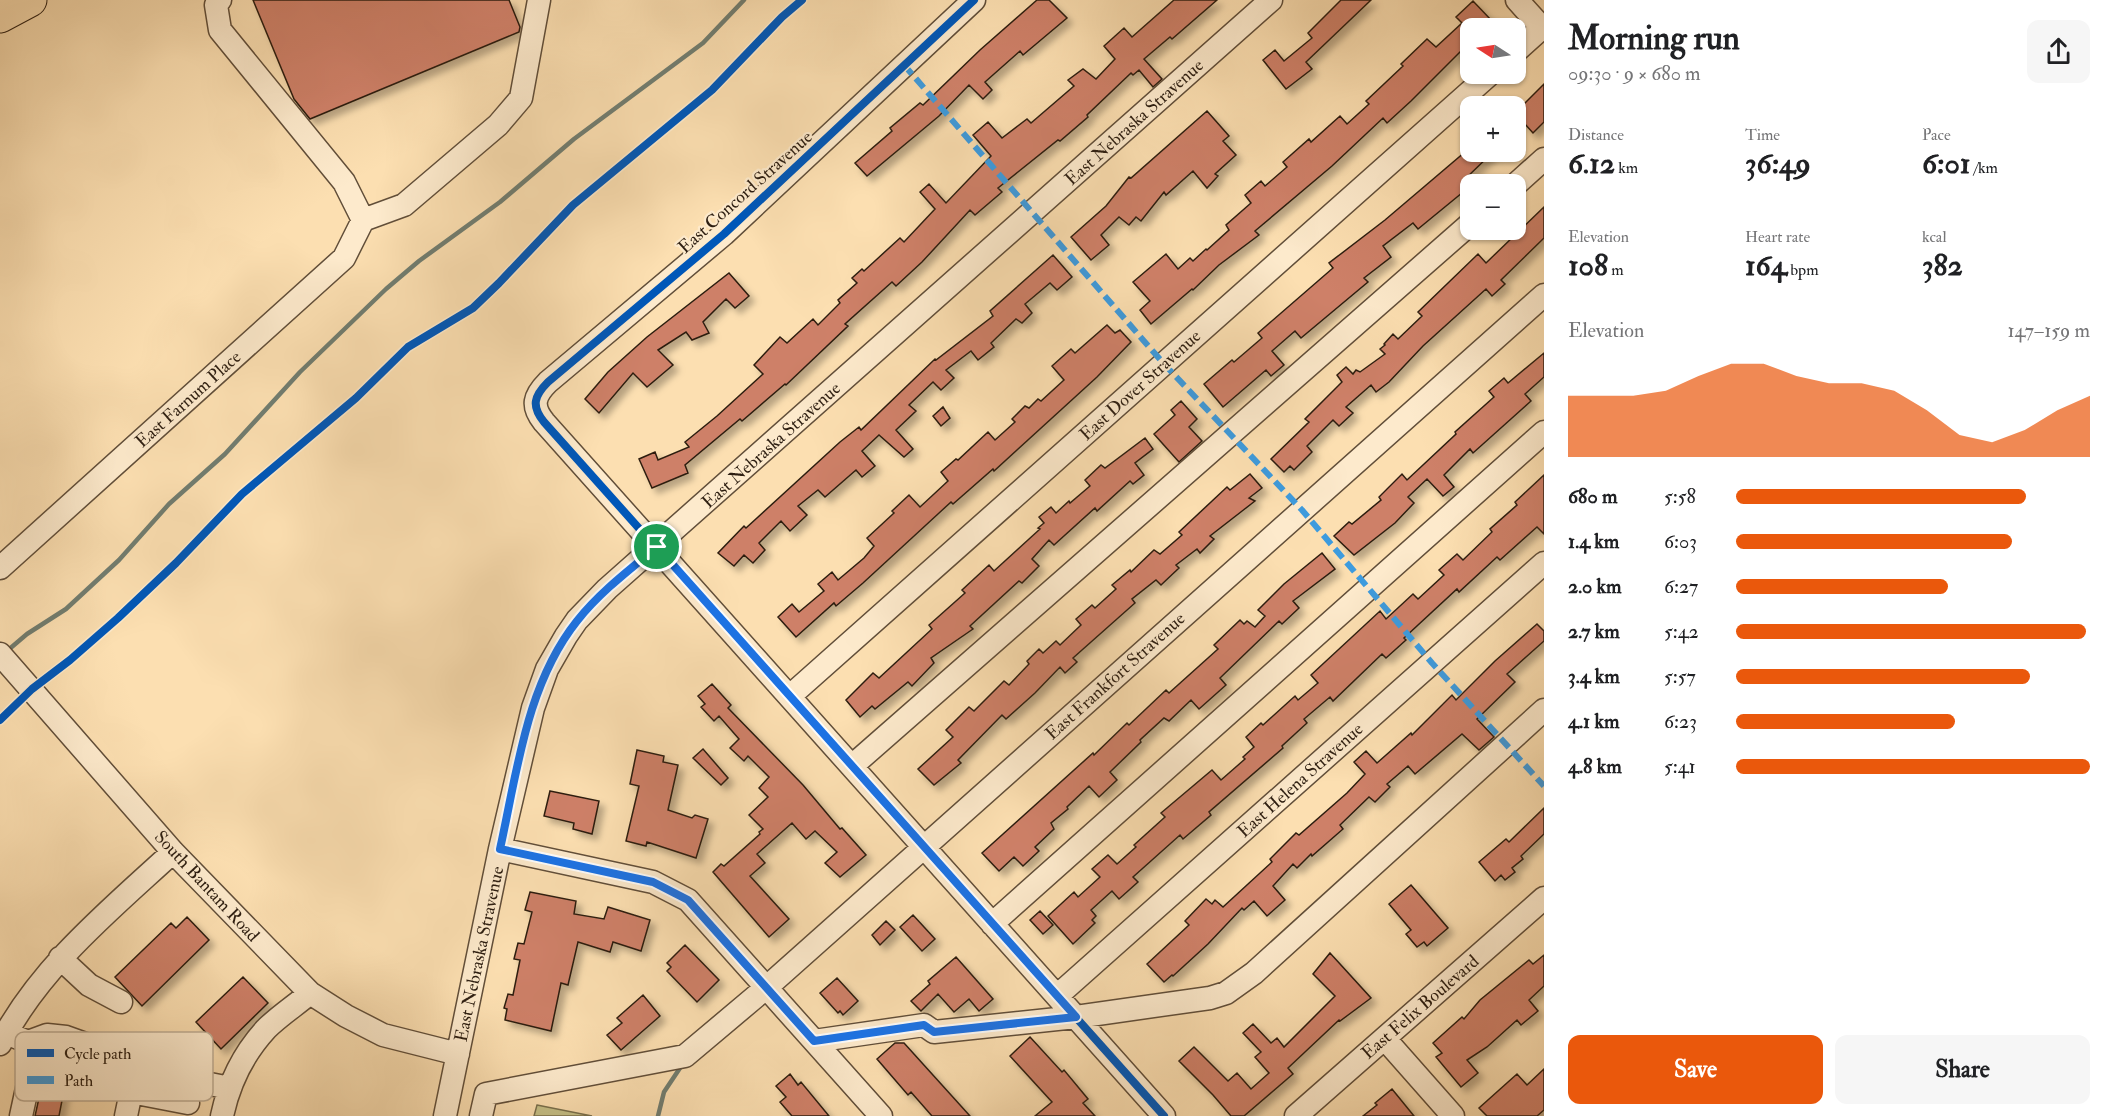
<!DOCTYPE html>
<meta charset="utf-8">
<style>
:root{--surface:#fff;--page:#f6f6f6;--text:#202124;--muted:#757577;--accent:#ea580c}
body{margin:0;font-family:"IM FELL Double Pica",serif;background:var(--page);color:var(--text);height:100vh;display:flex;flex-direction:column;font-size:22px;white-space:nowrap}
*{box-sizing:border-box;margin:0}
p{font-size:20px;color:var(--muted)}
.icon{flex:none;width:33px;height:33px;fill:none;stroke:currentColor;stroke-width:2;stroke-linecap:round;stroke-linejoin:round}
.map{position:relative;flex:1;overflow:hidden}
.drawer{display:flex;flex-direction:column;background:var(--surface);width:570px}
.drawer>*{flex:none}
.needle{width:39px;rotate:282deg}
.controls{position:absolute;left:1460px;top:18px;display:grid;gap:12px}
.controls a{display:grid;place-items:center;width:66px;height:66px;border-radius:12px;background:var(--surface);box-shadow:0 2px 4px #0004;font-size:30px}
.pin{position:absolute;display:grid;place-items:center;width:51px;height:51px;color:#fff;margin:-26px;border:3px solid #fff;border-radius:50%;box-shadow:0 2px 6px #0007}
.round{display:grid;place-items:center;flex:none;width:63px;height:63px;border-radius:12px;background:var(--page)}
.headline{display:flex;align-items:center;justify-content:space-between;height:102px;padding:0 24px}
h1{font-size:33px;font-weight:700;line-height:45px}
.metrics{display:grid;grid-template-columns:repeat(3,1fr);gap:9px;height:102px;padding:6px 24px}
.metrics div{display:grid;align-content:center}
.metrics b{font-size:30px;font-weight:700}
.metrics small{font-size:16px;font-weight:400}
.metrics p{font-size:16px}
.chart{height:168px;padding:12px 24px}
.chart p{display:flex;justify-content:space-between}
.chart svg{width:100%;height:108px;margin-top:6px;fill:var(--accent);opacity:.7}
.action{display:flex;gap:12px;margin-top:auto;padding:12px 24px}
.action a{flex:1;height:69px;border-radius:12px;background:var(--accent);color:#fff;font-size:24px;font-weight:700;line-height:69px;text-align:center}
.action a+a{background:var(--page);color:var(--text)}
ul{padding:0 24px;list-style:none;font-size:20px}
li{display:grid;grid-template-columns:96px 72px 1fr;align-items:center;height:45px}
li i{height:15px;border-radius:8px;background:var(--accent)}
main{display:flex;flex:1;min-height:0}
.map>svg:first-child{display:block}
.green{fill:#c5c087;stroke:#796f4c;stroke-width:1.5}
.lines{fill:none;stroke-linecap:round;stroke-linejoin:round}
.stream{stroke:#717d70;stroke-width:4.5}
.building{fill:#ce8068;stroke:#2d1e11;stroke-width:1.5;filter:url(#shadow)}
.minor-casing{stroke:#614e39;stroke-width:25}
.highway-casing{stroke:#2d1e11;stroke-width:35}
.minor{stroke:#fdeacc;stroke-width:22}
.highway{stroke:#fcdfb1;stroke-width:33}
.quiet{stroke:#3d9bde;stroke-width:6;stroke-dasharray:12 6;stroke-linecap:butt}
.cycleway-casing{stroke:#fdeacc;stroke-width:11}
.cycleway{stroke:#0057b8;stroke-width:8}
.route-casing{stroke:#fff;stroke-width:12}
.route{stroke:#1a73e8;stroke-width:8}
.labels{text-anchor:middle;stroke-width:4.5;stroke-linejoin:round;paint-order:stroke}
.street-label{font-size:18px;fill:#2d1e11;stroke:#fdeacc}
.key{fill:#fdeacc;stroke:#bfad94;stroke-width:1.5}
.key-label{font-size:16px;fill:#2d1e11}
</style>
<main>
<div class="map">
<svg width="1544" height="1116" viewBox="0 0 1544 1116">
<defs>
<filter id="shadow"><feDropShadow dx="5.5" dy="5.5" stdDeviation="3" flood-color="#0004"/></filter>
</defs>
<rect width="100%" height="100%" fill="#fcdfb1"/>
<filter id="stains"><feTurbulence type="fractalNoise" baseFrequency=".00333" numOctaves="4"/><feColorMatrix values="0 0 0 0 .2 0 0 0 0 .09 0 0 0 0 .02 0 0 0 .5 -.17"/></filter>
<radialGradient id="worn" r=".72"><stop offset=".6" stop-color="#630" stop-opacity="0"/><stop offset="1" stop-color="#630" stop-opacity=".3"/></radialGradient>
<path class="green" d="M537 1105 592 1116H534Z"/>
<g class="lines">
<path class="stream" d="M7 651 27 634 66 609 119 560 169 504 225 454 300 372 386 289 419 261 500 202 574 139 703 43 744 0
M658 1116 664 1092 682 1065"/>
</g>
<path class="building" d="M253 0H509L520 27 519 32 310 119 294 99Z
M1037 0H1049L1067 18 1023 55 1020 51 985 82 992 90 983 99 969 85 939 116 867 176 855 163 892 131 890 128 920 103 923 105 980 50Z
M1174 0H1217L1172 39 1170 37 1144 59 1162 79 1153 87 1139 70 1133 75 1131 73 1087 115 1088 117 1060 141 1058 140 998 188 1002 192 975 215 970 210 922 262 896 286 892 282 845 324 848 326 786 385 785 384 742 421 740 419 685 465 688 473 652 488 639 459 655 452 658 460 689 447 685 442 717 416 763 374 754 365 780 337 787 343 813 319 818 325 840 303 838 300 857 283 852 278 862 269 864 271 900 238 904 242 935 209 920 192 929 184 946 203 991 156 973 135 988 122 1002 138 1027 119 1031 123 1074 86 1068 80 1083 69 1096 79 1115 59 1104 46 1124 28 1132 37Z
M1341 0H1371L1306 62 1312 69 1286 89 1263 60 1275 50 1284 61 1312 38 1308 33Z
M1473 1 1492 21 1485 28H1470V42L1411 101 1387 123 1383 118 1332 166 1255 231 1259 235 1219 265 1193 290 1192 289 1151 324 1140 310 1150 301 1133 282 1166 254 1178 269 1190 258 1193 261 1206 249 1207 250 1229 230 1226 225 1251 203 1245 195 1261 181 1265 186 1287 167 1283 162 1309 139 1311 142 1340 116 1347 124 1369 104 1366 101 1403 66 1401 64 1427 39 1436 47 1462 23 1456 17Z
M1544 84V122L1533 133 1515 113Z
M1207 111 1229 136 1223 141 1236 155 1215 174 1218 176 1207 188 1193 171 1166 195 1164 192 1141 221 1136 217 1129 225 1119 217 1101 235 1109 245 1091 260 1071 237 1106 206 1129 177 1131 178Z
M1465 152H1493L1462 182 1468 188 1418 229 1413 223 1383 246 1391 257 1364 278 1368 282 1301 338 1295 331 1272 351 1284 365 1271 376 1266 370 1223 407 1204 384 1232 360 1234 362 1262 338 1258 333 1333 268 1329 263 1385 220Z
M1544 207V238L1501 280 1505 284 1492 296 1486 289 1423 346 1389 382 1376 392 1371 385 1346 407 1353 413 1339 426 1333 420 1307 446 1312 452 1294 470 1290 466 1284 472 1271 459 1309 422 1305 419 1342 382 1337 375 1346 367 1353 374 1356 370 1360 372 1385 354 1380 349 1385 345 1384 344 1393 334 1398 339 1422 316 1418 312 1478 254 1486 263Z
M1053 255 1072 277 1057 290 1050 283 1025 304 1032 313 1022 323 1016 319 991 343 994 347 978 360 971 351 946 370 954 378 941 390 933 382 909 405 916 411 896 430 913 449 904 457 879 435 862 451 875 466 862 477 856 470 825 497 818 490 798 506 807 515 790 531 781 521 759 543 765 550 753 563 744 555 734 566 718 553 744 526 746 528 840 442 859 427 861 430 935 359 936 360 993 316 990 311Z
M729 273 749 296 735 308 726 299 703 322 709 333 692 340 686 332 658 350 673 365 647 387 633 373 599 413 585 399 608 372 647 337Z
M1107 325 1115 333 1120 330 1131 342 1097 377 994 471 993 469 953 504 951 502 863 583 836 606 834 603 796 637 778 617 792 604 799 612 824 591 818 584 832 572 838 580 864 558 874 546 867 538 894 513 892 511 909 495 920 507 948 481 941 472 956 459 958 460 988 432 995 440 1015 422 1012 419 1025 406 1029 408 1038 399 1041 401 1064 380 1052 366 1071 349 1075 353Z
M1544 353V377L1525 394 1531 401 1473 453 1470 449 1444 475 1454 487 1443 496 1427 479 1408 497 1414 503 1395 523 1354 555 1334 536 1349 522 1352 524 1381 500 1379 497 1402 474 1407 480 1456 434 1455 432 1494 397 1489 391 1504 378 1508 383Z
M1181 401 1197 419 1189 427 1202 441 1179 462 1154 434 1175 415 1171 410Z
M943 407 950 418 941 426 933 416Z
M1145 438 1153 449 1135 463 1144 475 1133 484 1130 481 1097 511 1095 508 1054 545 1049 540 1032 559 1039 566 1022 583 1019 581 970 626 973 629 931 658 934 663 912 686 908 682 875 709 872 706 860 717 846 700 873 673 879 678 932 629 929 625 965 593 962 590 989 565 994 571 1040 529 1038 528 1044 523 1039 517 1051 507 1056 513 1069 501 1070 503 1090 486 1085 480 1101 465 1105 468Z
M1250 474 1262 488 1249 498 1255 501 1210 536 1214 539 1200 553 1197 549 1176 565 1179 568 1161 585 1156 580 1132 599 1135 603 1073 658 1077 662 1065 673 1060 667 1035 693 1006 719 1002 715 958 760 961 763 934 785 918 769 953 737 946 730 969 707 974 711 1004 681 1009 685 1029 664 1027 661 1039 649 1043 653 1056 641 1060 645 1081 625 1076 619 1092 605 1095 608 1116 589 1112 585 1130 570 1131 572 1154 550 1160 554 1182 535 1179 532 1227 487 1230 490Z
M1544 475V534L1537 527 1500 560 1497 557 1459 592 1457 589 1404 638 1406 640 1386 658 1382 654 1333 701 1330 697 1304 719 1307 723 1282 746 1283 748 1209 812 1211 815 1183 839 1180 835 1133 877 1138 882 1119 899 1112 891 1091 910 1096 916 1092 920 1095 923 1073 944 1048 916 1074 892 1078 897 1100 877 1092 869 1108 855 1117 864 1136 847 1134 845 1165 817 1161 813 1212 770 1221 780 1245 759 1243 757 1254 747 1246 737 1261 723 1263 725 1295 696 1298 700 1318 683 1311 675 1380 611 1386 619 1413 594 1418 599 1444 575 1439 570 1457 554 1463 560 1492 532 1490 529 1517 505 1515 502Z
M1322 553 1335 569 1293 601 1299 608 1282 624 1279 621 1220 678 1226 685 1199 709 1191 700 1169 721 1164 718 1140 740 1141 742 1110 772 1117 780 1099 797 1089 786 1067 807 1068 809 1051 823 1054 829 1035 847 1039 851 1023 866 1014 857 999 871 982 853 1093 753 1094 755 1127 723 1129 725 1166 690 1169 693 1218 649 1214 645 1240 620 1244 624 1247 621 1255 627 1265 616 1258 610 1284 584Z
M1537 624 1544 631V641L1507 674 1515 682 1477 719 1494 737 1479 750 1462 734 1415 774 1408 766 1387 784 1390 787 1375 802 1369 797 1340 825 1343 829 1312 856 1311 854 1297 868 1293 864 1273 886 1285 900 1267 916 1254 901 1244 910 1242 908 1208 944 1173 976 1172 975 1164 982 1147 964 1189 925 1185 921 1206 899 1212 904 1215 900 1223 907 1272 862 1270 859 1296 833 1299 835 1347 793 1365 774 1354 762 1366 751 1377 763 1411 733 1412 735 1452 695 1456 700 1495 661Z
M712 684 731 705 728 708 803 785 840 829 842 828 866 855 840 877 825 863 837 852 815 831 806 839 792 823 757 854 765 863 750 876 789 919 769 937 713 872 721 864 724 866 760 834 759 832 763 829 749 815 768 797 759 788 769 777 748 756 744 761 730 748 739 739 719 716 714 721 701 707 705 704 698 696Z
M703 749 728 778 721 785 693 758Z
M637 750 664 756 663 762 678 765 668 810 692 818 695 815 708 819 696 858 647 842 646 846 626 841 639 786 630 784Z
M550 791 599 801 592 834 573 829 574 823 544 816Z
M1544 808V834L1521 856 1523 859 1512 868 1515 872 1505 880 1501 875 1495 881 1479 862 1506 839 1509 842Z
M1411 885 1448 928 1427 946 1424 942 1417 947 1406 934 1411 930 1389 904Z
M530 892 576 901 574 914 604 919 608 907 650 920 641 951 613 942 610 952 578 942 568 985 561 983 551 1031 505 1020 507 1009 504 1008 508 994 513 995 520 960 514 959 518 943 524 944 532 912 525 910Z
M1040 911 1053 925 1043 934 1030 920Z
M913 915 935 939 922 951 900 927Z
M187 917 209 940 142 1006 115 977 171 923 176 928Z
M886 921 895 930 880 945 872 935Z
M685 945 719 980 697 1002 667 971 671 967 667 963Z
M1330 953 1371 998 1340 1021 1339 1020 1288 1068 1293 1074 1244 1116H1231L1213 1095 1179 1061 1194 1047 1228 1081 1237 1073 1251 1089 1269 1073 1255 1057 1261 1052 1243 1033 1253 1024 1271 1043 1277 1038 1284 1047 1335 996 1313 974Z
M1544 955V986L1529 1000 1538 1011 1521 1025 1517 1020 1487 1047 1467 1060 1478 1073 1461 1087 1436 1057 1442 1053 1433 1043 1462 1017 1464 1019 1480 1000 1529 960 1533 964Z
M956 957 993 999 979 1011 969 999 954 1012 938 994 921 1011 911 1001 930 984 928 981Z
M243 977 268 1003 221 1049 196 1022Z
M837 978 858 1001 843 1015 840 1011 838 1013 820 993Z
M643 995 660 1016 621 1050 607 1035 622 1023 617 1018Z
M1030 1037 1062 1072 1064 1070 1088 1099 1083 1103 1095 1116H1035L1052 1102 1010 1056Z
M895 1043H904L970 1116H932L911 1092 908 1095 877 1059Z
M1544 1069V1110L1537 1116H1487L1479 1108 1517 1074 1527 1085Z
M790 1074 798 1085 801 1082 829 1116H792L780 1102 786 1097 776 1086Z
M43 1080 65 1085 59 1116H35Z
M1392 1089 1414 1116H1363L1377 1105 1375 1103Z"/>
<g class="lines">
<g class="minor-casing">
<path id="minor" d="M220 0 216 5 220 30 344 182 363 220
M974 0 724 234 548 382C534 396 531 406 544 422L1164 1116
M1517 0 1544 30
M1515 52 1544 26
M1515 185 1544 159
M363 220 404 205 498 125 521 98 539 0
M0 568 344 258 363 220
M0 654 173 852 310 993 346 1016 383 1035 458 1054
M790 696 1490 74
M852 766 1470 224
M500 849 653 882 688 900 881 1116
M992 924 1544 432
M60 958 89 985 121 1002
M1057 996 1544 563
M6 1033 28 1042 47 1035 66 1037 130 1060 139 1070
M1385 1039 1453 1116
M814 1041 924 1025 934 1032 1076 1017 1210 998 1226 993 1254 973 1544 710
M0 1044C41 966 109 911 173 852
M131 1092 188 1103
M21 1116 31 1070 38 1055C64 1048 77 1057 98 1070
M126 1116 131 1092 139 1070 230 1088
M222 1116C229 1083 243 1054 266 1029 279 1016 296 1005 310 993
M445 1116 500 849 533 708 547 669 566 636 577 620 607 589 1271 0
M481 1116 486 1094 685 1056 767 987 1544 295
M1296 1116 1544 898"/>
</g>
<g class="highway-casing">
<path id="highway" d="M0 16 30 0"/>
</g>
<use href="#minor" class="minor"/>
<use href="#highway" class="highway"/>
<path class="quiet" d="M904 65 1164 364 1302 510 1432 663 1544 786"/>
<g class="cycleway-casing">
<path id="cycleway" d="M974 0 724 234 548 382C534 396 531 406 544 422L1164 1116
M0 720 32 689 70 660 118 618 176 563 242 494 356 398 408 347 473 308 499 283 573 205 712 90 782 17 802 0"/>
</g>
<use href="#cycleway" class="cycleway"/>
</g>
<g class="lines">
<g class="route-casing">
<path id="route" d="M657 547 1076 1017 934 1032 924 1025 814 1041 688 900 653 882 500 849C517 773 526 685 577 621 599 593 629 570 657 547Z"/>
</g>
<use href="#route" class="route"/>
</g>
<g class="labels">
<g class="street-label">
<text transform="translate(1134 122) rotate(-42)" y="6">East Nebraska Stravenue</text>
<text transform="translate(745 192) rotate(-42)" y="6">East Concord Stravenue</text>
<text transform="translate(1140 385) rotate(-42)" y="6">East Dover Stravenue</text>
<text transform="translate(188 399) rotate(-42)" y="6">East Farnum Place</text>
<text transform="translate(771 445) rotate(-42)" y="6">East Nebraska Stravenue</text>
<text transform="translate(1115 676) rotate(-42)" y="6">East Frankfort Stravenue</text>
<text transform="translate(1300 780) rotate(-42)" y="6">East Helena Stravenue</text>
<text transform="translate(207 886) rotate(47)" y="6">South Bantam Road</text>
<text transform="translate(479 954) rotate(-78)" y="6">East Nebraska Stravenue</text>
<text transform="translate(1420 1007) rotate(-41)" y="6">East Felix Boulevard</text>
</g>
</g>
<rect x="15" y="1032" width="198" height="69" rx="9" class="key"/>
<rect x="27" y="1049" width="27" height="8" fill="#0057b8"/>
<rect x="27" y="1076" width="27" height="8" fill="#3d9bde"/>
<g class="key-label">
<text x="64" y="1059">Cycle path</text>
<text x="64" y="1086">Path</text>
</g>
<rect width="100%" height="100%" filter="url(#stains)"/>
<rect width="100%" height="100%" fill="url(#worn)"/>
</svg>
<div class="controls">
<a><svg class="needle" viewBox="-14 -14 28 28"><path d="M0-13l5 13h-10z" fill="#e53935"/><path d="M0 13l5-13h-10z" fill="#757577"/></svg></a>
<a>+</a>
<a>−</a>
</div>
<div class="pin" style="left:657px;top:547px;background:#1e9e55"><svg class="icon" aria-label="arrive" viewBox="0 0 24 24"><path d="M6 21V4h12l-3 4 3 4H6"/></svg></div>
</div>
<section class="drawer">
<div class="headline"><div><h1>Morning run</h1><p>09:30 · 9 × 680 m</p></div><a class="round"><svg class="icon" aria-label="share" viewBox="0 0 24 24"><path d="M12 15V3M7 8l5-5 5 5M5 13v7h14v-7"/></svg></a></div>
<div class="metrics">
<div><p>Distance</p><b>6.12<small> km</small></b></div>
<div><p>Time</p><b>36:49</b></div>
<div><p>Pace</p><b>6:01<small> /km</small></b></div>
</div>
<div class="metrics">
<div><p>Elevation</p><b>108<small> m</small></b></div>
<div><p>Heart rate</p><b>164<small> bpm</small></b></div>
<div><p>kcal</p><b>382</b></div>
</div>
<div class="chart"><p><span>Elevation</span>147–159 m</p>
<svg viewBox="0 0 160 44" preserveAspectRatio="none"><path d="M0 44V19L10 19L20 19L30 17L40 11L50 6L60 6L70 11L80 14L90 14L100 17L110 25L120 35L130 38L140 33L150 25L160 19V44z"/></svg>
</div>
<ul>
<li><b>680 m</b>5:58<i style="width:82%"></i></li>
<li><b>1.4 km</b>6:03<i style="width:78%"></i></li>
<li><b>2.0 km</b>6:27<i style="width:60%"></i></li>
<li><b>2.7 km</b>5:42<i style="width:99%"></i></li>
<li><b>3.4 km</b>5:57<i style="width:83%"></i></li>
<li><b>4.1 km</b>6:23<i style="width:62%"></i></li>
<li><b>4.8 km</b>5:41<i style="width:100%"></i></li>
</ul>
<div class="action"><a>Save</a><a>Share</a></div>
</section>
</main>
